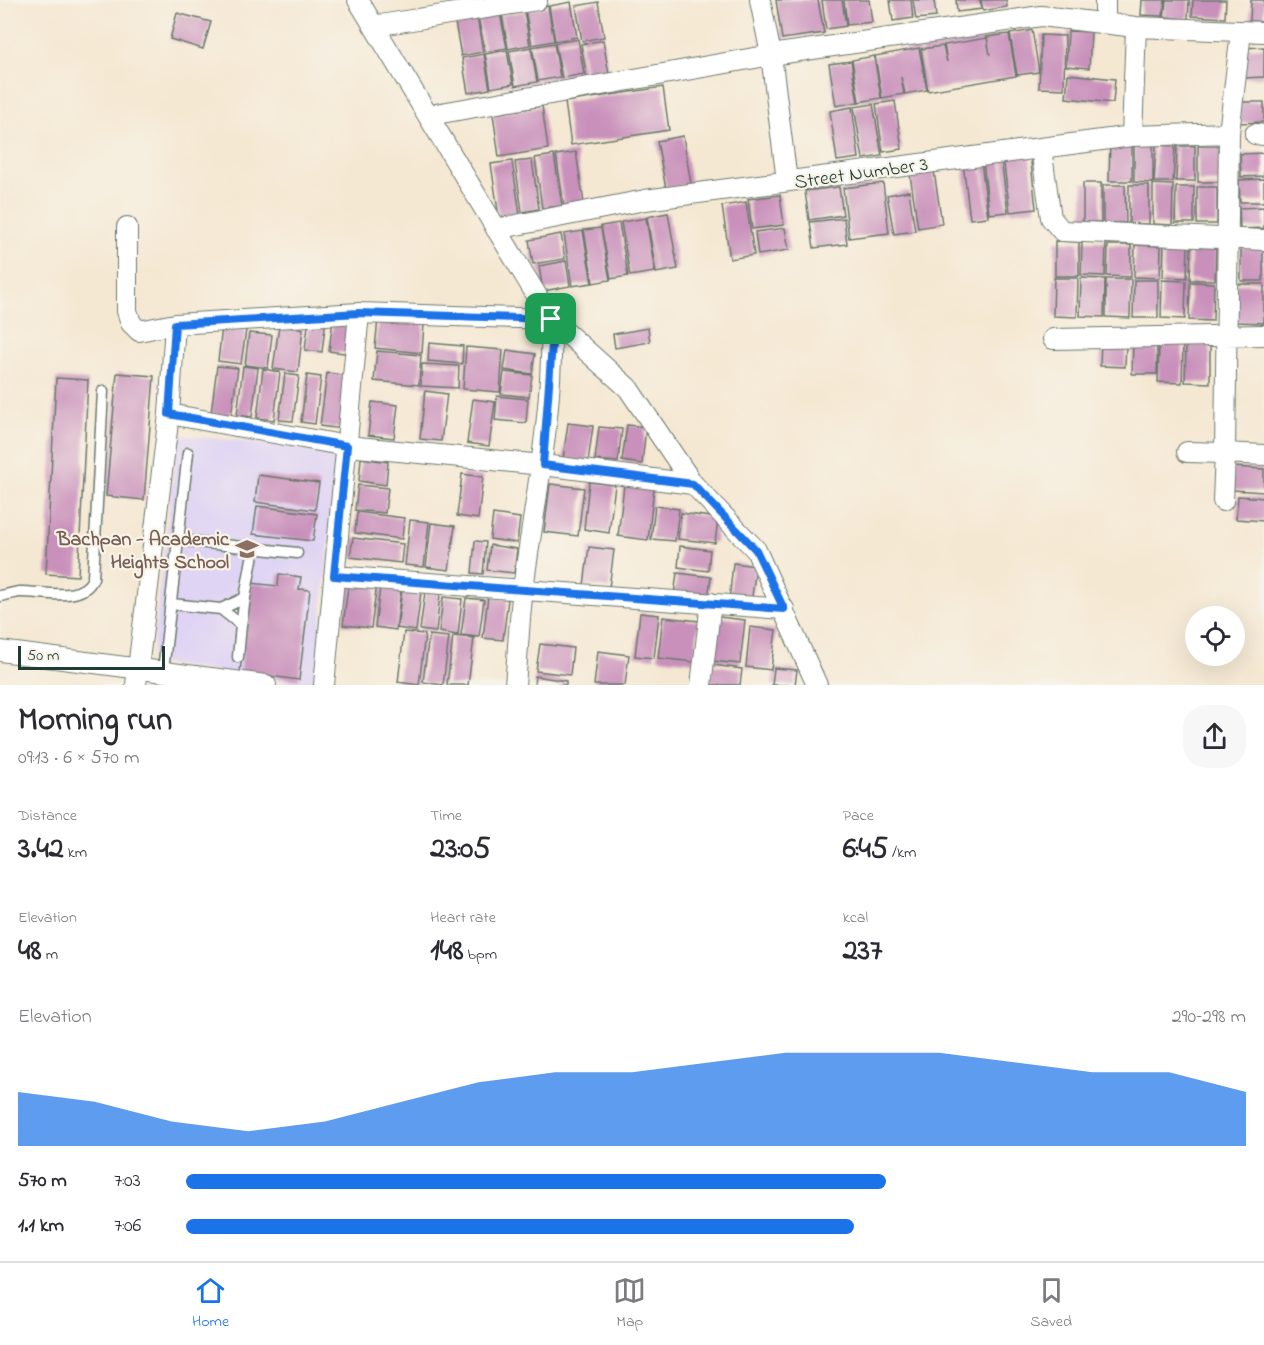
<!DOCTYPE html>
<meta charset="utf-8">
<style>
:root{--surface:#fff;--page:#f7f7f7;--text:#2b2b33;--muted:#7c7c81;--line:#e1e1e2;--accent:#1a73e8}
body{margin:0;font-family:"Indie Flower",sans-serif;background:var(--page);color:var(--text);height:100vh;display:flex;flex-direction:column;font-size:22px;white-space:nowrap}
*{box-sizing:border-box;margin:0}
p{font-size:20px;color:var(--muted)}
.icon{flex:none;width:33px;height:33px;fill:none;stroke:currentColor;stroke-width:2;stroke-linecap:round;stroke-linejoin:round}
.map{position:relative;height:685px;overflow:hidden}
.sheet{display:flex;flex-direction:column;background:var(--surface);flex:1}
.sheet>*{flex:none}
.tools{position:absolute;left:1185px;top:606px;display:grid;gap:12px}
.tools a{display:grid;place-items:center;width:60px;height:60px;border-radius:50%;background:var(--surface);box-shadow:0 6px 24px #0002;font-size:30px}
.scale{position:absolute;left:18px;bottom:15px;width:147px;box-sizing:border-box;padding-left:6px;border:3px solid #1f3d34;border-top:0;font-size:16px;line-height:21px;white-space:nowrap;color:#1f3d34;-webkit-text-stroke:4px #f7f3e8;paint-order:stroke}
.pin{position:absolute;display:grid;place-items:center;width:51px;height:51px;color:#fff;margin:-26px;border-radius:12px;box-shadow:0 3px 9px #0006}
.round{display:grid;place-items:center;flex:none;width:63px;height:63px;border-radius:24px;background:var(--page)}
.headline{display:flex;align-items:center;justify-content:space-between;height:102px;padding:0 18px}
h1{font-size:33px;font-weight:700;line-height:45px}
.figures{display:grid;grid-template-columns:repeat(3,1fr);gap:9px;height:102px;padding:6px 18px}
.figures div{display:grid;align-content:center}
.figures b{font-size:30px;font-weight:700}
.figures small{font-size:16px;font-weight:400}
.figures p{font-size:16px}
.chart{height:168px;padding:12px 18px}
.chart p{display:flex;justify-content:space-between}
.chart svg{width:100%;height:108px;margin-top:6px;fill:var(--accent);opacity:.7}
ul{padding:0 18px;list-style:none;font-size:20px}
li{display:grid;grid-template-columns:96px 72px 1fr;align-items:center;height:45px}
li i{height:15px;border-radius:8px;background:var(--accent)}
.dock{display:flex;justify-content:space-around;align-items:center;height:84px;border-top:2px solid var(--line);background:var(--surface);font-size:16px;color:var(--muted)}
.dock a{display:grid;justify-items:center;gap:3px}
.dock .active{color:var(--accent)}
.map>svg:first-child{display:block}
.built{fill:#e0d4f4}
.building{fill:#c990bb}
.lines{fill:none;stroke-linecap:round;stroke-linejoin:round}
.lane-casing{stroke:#6a796c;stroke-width:13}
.street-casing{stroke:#6a796c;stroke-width:22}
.lane{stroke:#fff;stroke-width:10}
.street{stroke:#fff;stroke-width:20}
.route-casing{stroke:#fff;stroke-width:12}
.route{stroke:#1a73e8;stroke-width:8}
.labels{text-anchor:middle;stroke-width:4.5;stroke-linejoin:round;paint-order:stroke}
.street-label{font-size:20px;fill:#1f3d34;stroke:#f7f3e8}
.education-label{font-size:20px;font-weight:bold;fill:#785e54;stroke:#f7f3e8;text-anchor:end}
</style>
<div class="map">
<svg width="1264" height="685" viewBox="0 0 1264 685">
<rect width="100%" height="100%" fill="#f7f3e8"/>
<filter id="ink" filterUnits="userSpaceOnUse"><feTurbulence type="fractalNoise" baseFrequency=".0167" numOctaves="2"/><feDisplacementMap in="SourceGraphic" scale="12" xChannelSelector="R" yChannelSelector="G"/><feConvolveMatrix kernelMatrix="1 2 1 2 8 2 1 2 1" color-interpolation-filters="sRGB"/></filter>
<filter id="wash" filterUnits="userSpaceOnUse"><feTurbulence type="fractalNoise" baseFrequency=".008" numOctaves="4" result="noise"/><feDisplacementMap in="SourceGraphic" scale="24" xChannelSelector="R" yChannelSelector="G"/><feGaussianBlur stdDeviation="1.35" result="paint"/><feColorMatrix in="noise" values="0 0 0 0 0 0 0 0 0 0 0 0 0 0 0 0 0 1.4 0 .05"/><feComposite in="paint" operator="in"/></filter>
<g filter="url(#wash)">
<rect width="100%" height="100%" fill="#f5e8d3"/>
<path class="built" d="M178 435 338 450 315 685 151 662Z"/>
<g id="blocks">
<path class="building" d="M776 0H818L824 33 782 39Z
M822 0H842L846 26 826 29Z
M844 0H869L872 22 847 25Z
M890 0H911L913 18 893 21Z
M913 0H934L936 17 916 19Z
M956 0H980L982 9 957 12Z
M981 0H1006L1007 7 983 11Z
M1142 0H1165L1163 16 1141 15Z
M1166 0H1189L1188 19 1164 17Z
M1193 0H1226L1225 18 1192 16Z
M1251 0H1264V22L1250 21Z
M571 2 577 37 555 41 549 6Z
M598 2 604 37 582 41 576 6Z
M548 6 554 41 532 45 525 10Z
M524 11 530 45 508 49 502 15Z
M177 13 211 22 203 49 170 39Z
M500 13 507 48 485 52 478 17Z
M477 17 483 52 461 56 455 22Z
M1032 30 1039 72 1017 75 1010 34Z
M1068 31 1091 32 1089 68 1066 66Z
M1009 34 1016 76 928 91 921 49 943 46 947 62 944 45 987 38 990 55 987 37Z
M1041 35 1065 36 1064 89 1039 88Z
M578 39 584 74 562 78 555 43Z
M603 40 609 74 587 79 581 44Z
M554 43 560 77 538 81 532 47Z
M531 47 537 82 515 86 509 51Z
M1264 47V77L1244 78 1242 48Z
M919 48 927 90 905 94 901 77 904 94 882 98 875 56Z
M507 50 513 84 491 88 485 54Z
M484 54 490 89 468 93 462 58Z
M874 56 881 98 859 102 852 60Z
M851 61 858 102 836 106 829 64Z
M1068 74 1115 79 1113 103 1066 98Z
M663 87 669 130 571 145 565 102Z
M895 101 902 149 883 152 876 104Z
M1239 102H1264V122L1239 123Z
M873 104 882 156 863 159 854 107Z
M542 106 548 149 499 157 493 114Z
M852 107 859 158 837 161 830 111Z
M683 136 691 184 666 189 657 141Z
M1110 140H1132V181H1109Z
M1134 142H1153V183L1134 182Z
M1156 145 1175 146 1173 182H1154Z
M1177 146H1195V181H1176Z
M1198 146H1221V182H1198Z
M576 152 584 203 564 206 556 155Z
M1264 153V176L1241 177 1240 154Z
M1030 154 1036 209 1010 212 1003 157Z
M554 155 562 206 542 208 535 158Z
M1001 159 1008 212 989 214 983 161Z
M532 160 539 209 522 212 515 162Z
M512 161 520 215 499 218 491 164Z
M981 161 988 217 970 219 963 163Z
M934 171 942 224 918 228 910 174Z
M1264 179V202H1240L1239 180Z
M883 183 889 233 849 238 843 188Z
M1083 183H1101V222H1083Z
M1153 184 1173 185 1172 225 1153 224Z
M1103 185H1125L1126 223H1103Z
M1129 185H1149V224H1129Z
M839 187 843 215 809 220 805 191Z
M1176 187H1194V223H1175Z
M1197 187H1217V224H1197Z
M909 191 915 231 894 234 887 195Z
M780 195 784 225 752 229 748 199Z
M746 202 754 255 730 259 722 206Z
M1264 207V228L1240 229 1239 208Z
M668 213 678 269 656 273 647 217Z
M646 218 655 272 630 276 621 222Z
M844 218 847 244 814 248 810 222Z
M619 223 628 276 611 279 601 226Z
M601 228 610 280 593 283 584 230Z
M785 228 789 250 758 255 755 232Z
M583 231 592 283 572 286 564 234Z
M561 234 565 259 533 264 529 240Z
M1055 241 1079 242V276H1055Z
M1082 241H1106L1105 276 1081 275Z
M1164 243 1188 244 1187 278 1163 277Z
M1108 245H1131V277L1107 276Z
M1135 245 1161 246 1160 278 1134 277Z
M1191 245 1216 246 1215 280H1190Z
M1241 248H1263V281H1241Z
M566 261 570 286 543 291 539 266Z
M1054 278H1078L1077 317 1053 316Z
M1081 278 1105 279 1104 317 1080 316Z
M1106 279H1131L1130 318 1106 317Z
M1134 280H1158V318H1133Z
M1162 280 1186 281 1185 319 1161 318Z
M1190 282 1214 283 1213 321 1189 320Z
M1236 284H1264V323L1236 322Z
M309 317 326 319 322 352 305 350Z
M378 319 424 323 422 353 375 348Z
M333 320 355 323 351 354 329 351Z
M279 326 303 329 298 372 273 369Z
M222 327 246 330 241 364 218 361Z
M648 328 650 342 615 348 613 334Z
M249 333 272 335 268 368 245 365Z
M1133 341H1157V374H1132Z
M1101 342 1126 343 1125 367 1100 366Z
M429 343 463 346 462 364 428 361Z
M1159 344H1183L1182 383 1158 382Z
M1186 344 1210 345V383L1185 382Z
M466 347 503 350 500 392 463 389Z
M507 350 535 354 532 374 504 370Z
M377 351 421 355 419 385 374 381Z
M422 364 459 366 458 388 421 386Z
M217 366 238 368 231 416 211 414Z
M243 366 258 368 252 417 237 415Z
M263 369 280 372 274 420 257 418Z
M504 372 532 375 529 397 501 394Z
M117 373 154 376 144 500 106 496Z
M327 373 349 376 342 429 320 426Z
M285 374 299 376 293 421 279 420Z
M307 375 321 377 315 424 301 422Z
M56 378 88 380 78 576 46 574Z
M425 391 447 394 441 441 420 439Z
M497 396 528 399 526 423 495 420Z
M473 399 495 402 489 446 467 443Z
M372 402 398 405 394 438 368 435Z
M568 423 593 426 588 462 563 459Z
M627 425 646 427 642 464 622 461Z
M599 427 622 429 618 462 595 460Z
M361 458 388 462 386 485 359 481Z
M1233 467 1264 469V492L1232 490Z
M462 474 483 477 478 519 457 516Z
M258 475 319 483 315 510 255 502Z
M589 482 615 485 609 533 584 529Z
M550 484 584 488 578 536 544 532Z
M358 485 388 488 385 513 355 510Z
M624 485 654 489 648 540 618 536Z
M1238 496 1264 498V521L1236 519Z
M257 506 317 514 313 541 253 534Z
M655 506 679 509 675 541 651 539Z
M357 512 404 518 402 539 355 533Z
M681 513 718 518 715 543 678 539Z
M493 514 520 518 517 543 490 539Z
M410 520 429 522 424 567 405 565Z
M431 523 455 526 449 570 426 567Z
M353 538 403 544 401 563 350 557Z
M475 541 486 542 483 574 472 573Z
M490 545 517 549 514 573 487 570Z
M680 546 710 550 708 571 678 567Z
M589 547 614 550 609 588 584 585Z
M733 563 756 566 751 604 729 602Z
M677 573 711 577 708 599 674 595Z
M279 574 301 577 299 589 310 590 299 680 240 672 251 583 278 586Z
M349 580 377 584 371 628 343 625Z
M380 587 401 590 396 630 375 627Z
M402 590 421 592 416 631 397 628Z
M425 592 440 594 436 632 420 630Z
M488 596 508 599 503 640 483 638Z
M443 597 462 599 458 635 439 632Z
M466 598 484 600 479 637 461 635Z
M640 613 659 615 654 658 635 656Z
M663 617 699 621 694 662 658 658Z
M719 617 745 620 740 664 713 661Z
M750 627 776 630 771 670 746 667Z
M404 632 425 634 419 685 398 682Z
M429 635 449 637 443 685 423 682Z
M453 636 474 638 468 685H447Z
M540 644 573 648 570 675 536 671Z
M598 651 629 655 625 685H594Z
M713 665 742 669 740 685H710Z
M774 668 797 670 795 685H772Z
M535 676 566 681V685H534Z"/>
</g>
</g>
<g filter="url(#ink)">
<use href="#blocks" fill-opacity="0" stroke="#6a796c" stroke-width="1.5"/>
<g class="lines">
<g class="lane-casing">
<path id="lane" d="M179 540 297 553
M0 596C6 595 12 593 19 592 41 591 83 604 93 578L103 391
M171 604 221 609 245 598 254 548
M221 609 241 625 238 657
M241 625 245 598
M163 671 188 453"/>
</g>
<g class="street-casing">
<path id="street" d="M358 0 551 319C554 410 535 499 523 589 519 621 518 653 515 685
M760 0 771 55 787 181
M1105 23V0
M374 26 537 0
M1241 32 1229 133 1225 453 1264 455
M430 115 771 55 1041 16 1136 27 1264 32
M1255 134 1264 135
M1132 136 1136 27
M1041 148 1051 218 1062 231 1264 240
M127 227V311L131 323 139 331 175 324 359 313 551 319 628 388 693 484 756 550 817 685
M496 229 645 200 1041 148 1132 136 1229 133
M1053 339 1264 335
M169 414 347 446 543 465 693 484
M1187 452 1225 453 1223 501
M334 576 784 609
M0 651 266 685
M136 685 169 414 175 324
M324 685 359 313
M701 685 711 603"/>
</g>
<use href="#lane" class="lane"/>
<use href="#street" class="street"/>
</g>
</g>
<g class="lines" filter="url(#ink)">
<g class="route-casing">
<path id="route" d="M359 313 551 319 552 344 543 465 693 484 756 550 784 609 334 576 347 446 169 414 175 324Z"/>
</g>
<use href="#route" class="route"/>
</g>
<defs>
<g id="school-bare" transform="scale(1.8)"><path d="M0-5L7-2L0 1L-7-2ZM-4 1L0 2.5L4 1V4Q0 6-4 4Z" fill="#8d6e63" stroke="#f7f3e8" stroke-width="2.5" paint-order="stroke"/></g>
</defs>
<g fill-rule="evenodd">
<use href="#school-bare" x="247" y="549"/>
</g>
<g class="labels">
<g class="street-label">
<text transform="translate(861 172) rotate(-8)" y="7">Street Number 3</text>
</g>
<g class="education-label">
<text x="229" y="545">Bachpan - Academic<tspan x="229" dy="23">Heights School</tspan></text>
</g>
</g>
</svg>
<div class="tools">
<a><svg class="icon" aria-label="locate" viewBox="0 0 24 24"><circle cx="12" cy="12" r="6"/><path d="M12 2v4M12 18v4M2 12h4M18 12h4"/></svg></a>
</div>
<div class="scale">50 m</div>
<div class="pin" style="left:551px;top:319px;background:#1e9e55"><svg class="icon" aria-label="arrive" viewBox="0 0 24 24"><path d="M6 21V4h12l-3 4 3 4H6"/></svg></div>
</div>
<section class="sheet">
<div class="headline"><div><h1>Morning run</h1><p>09:13 · 6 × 570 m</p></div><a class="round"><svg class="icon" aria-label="share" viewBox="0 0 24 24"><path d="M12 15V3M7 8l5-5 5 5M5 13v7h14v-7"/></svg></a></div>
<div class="figures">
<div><p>Distance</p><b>3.42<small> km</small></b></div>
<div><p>Time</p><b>23:05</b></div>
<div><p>Pace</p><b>6:45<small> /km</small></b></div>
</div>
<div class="figures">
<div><p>Elevation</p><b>48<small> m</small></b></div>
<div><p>Heart rate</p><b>148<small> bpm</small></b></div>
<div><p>kcal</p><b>237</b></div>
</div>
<div class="chart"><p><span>Elevation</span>290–298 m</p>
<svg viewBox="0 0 160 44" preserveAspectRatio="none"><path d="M0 44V22L10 26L20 34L30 38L40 34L50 26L60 18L70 14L80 14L90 10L100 6L110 6L120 6L130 10L140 14L150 14L160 22V44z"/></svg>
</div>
<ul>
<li><b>570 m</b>7:03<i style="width:66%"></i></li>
<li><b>1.1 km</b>7:06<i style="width:63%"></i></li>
</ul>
</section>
<nav class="dock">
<a class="active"><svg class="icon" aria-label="home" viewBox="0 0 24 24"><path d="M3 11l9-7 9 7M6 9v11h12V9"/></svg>Home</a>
<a><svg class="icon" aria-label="map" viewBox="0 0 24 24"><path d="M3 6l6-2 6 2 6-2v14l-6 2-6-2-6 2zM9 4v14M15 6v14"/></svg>Map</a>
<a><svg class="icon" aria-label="saved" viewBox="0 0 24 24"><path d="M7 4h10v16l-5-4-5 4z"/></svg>Saved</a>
</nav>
